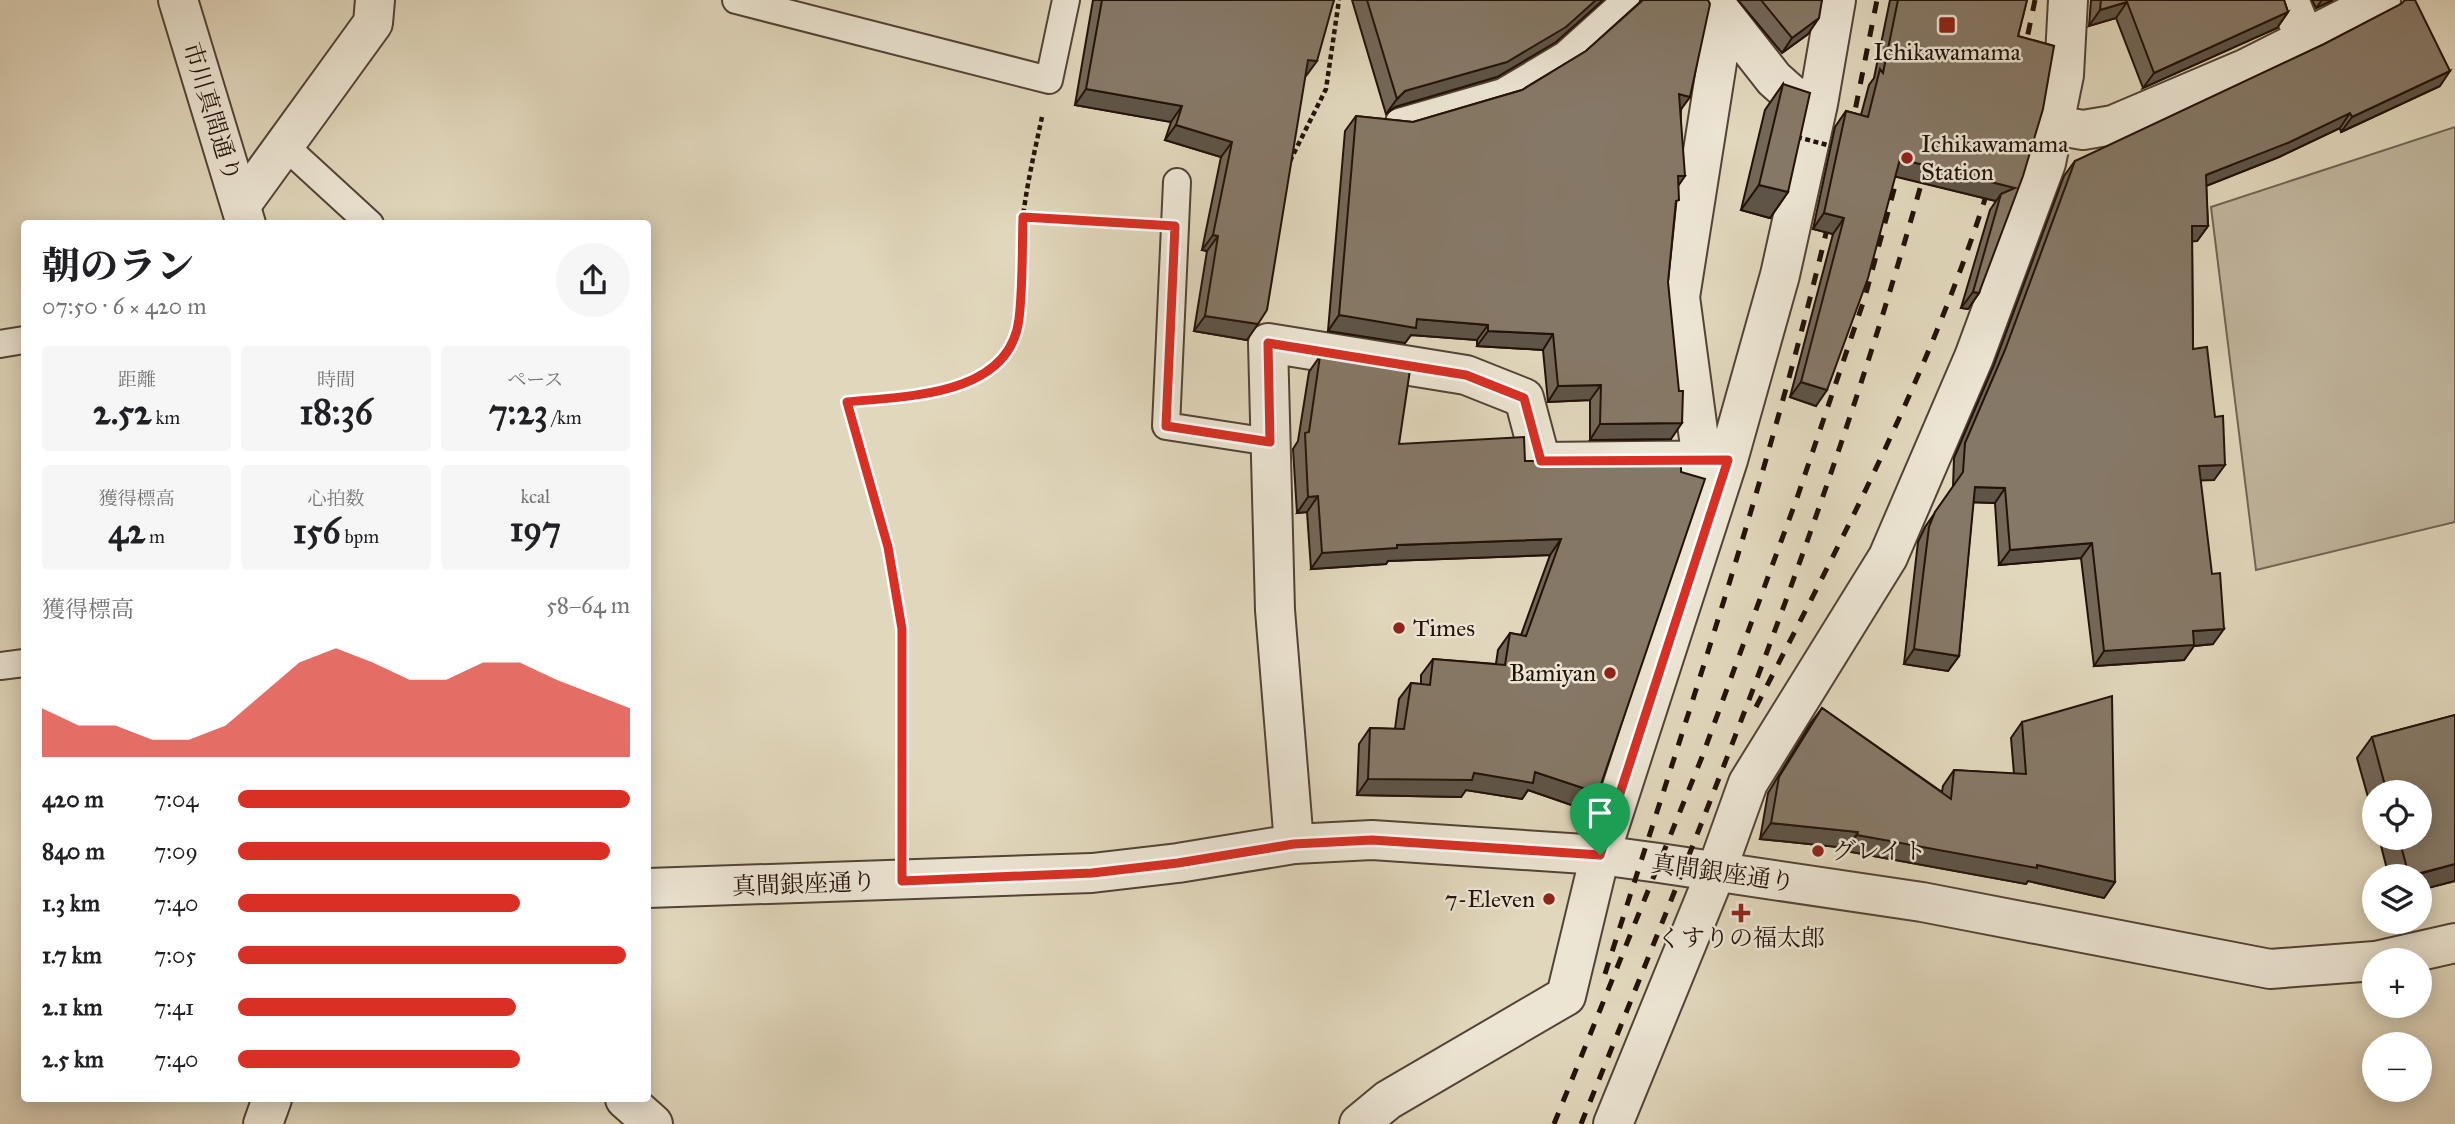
<!DOCTYPE html>
<html lang="ja">
<meta charset="utf-8">
<style>
:root{--surface:#fff;--page:#f6f6f6;--text:#202124;--muted:#757577;--accent:#d93025}
body{margin:0;font-family:"IM FELL Great Primer","Noto Serif JP",serif;background:var(--page);color:var(--text);height:100vh;display:flex;flex-direction:column;font-size:26px;white-space:nowrap}
*{box-sizing:border-box;margin:0}
p{font-size:23px;color:var(--muted)}
.icon{flex:none;width:38px;height:38px;fill:none;stroke:currentColor;stroke-width:2;stroke-linecap:round;stroke-linejoin:round}
.map{position:relative;flex:1;overflow:hidden}
.details{position:absolute;left:21px;top:220px;width:630px;height:882px;display:flex;flex-direction:column;background:var(--surface);border-radius:7px;box-shadow:0 4px 18px #0003}
.details>*{flex:none}
.tools{position:absolute;left:2362px;top:780px;display:grid;gap:14px}
.tools a{display:grid;place-items:center;width:70px;height:70px;border-radius:50%;background:var(--surface);box-shadow:0 4px 18px #0003;font-size:35px}
.pin{position:absolute;display:grid;place-items:center;width:60px;height:60px;color:#fff;margin:-72px -30px;border-radius:50% 50% 50% 0;rotate:-45deg;box-shadow:0 0 7px #0007}
.pin .icon{rotate:45deg}
.round{display:grid;place-items:center;flex:none;width:74px;height:74px;border-radius:37px;background:var(--page)}
.summary{display:flex;align-items:center;justify-content:space-between;height:119px;padding:0 21px}
h1{font-size:38px;font-weight:800;line-height:52px}
.figures{display:grid;grid-template-columns:repeat(3,1fr);gap:10px;height:119px;padding:7px 21px}
.figures div{display:grid;align-content:center;border-radius:7px;background:var(--page);text-align:center}
.figures b{font-size:35px;font-weight:800}
.figures small{font-size:19px;font-weight:400}
.figures p{font-size:19px}
.chart{height:196px;padding:14px 21px}
.chart p{display:flex;justify-content:space-between}
.chart svg{width:100%;height:126px;margin-top:7px;fill:var(--accent);opacity:.7}
ul{padding:0 21px;list-style:none;font-size:23px}
li{display:grid;grid-template-columns:112px 84px 1fr;align-items:center;height:52px}
li i{height:18px;border-radius:9px;background:var(--accent)}
.map>svg:first-child{display:block}
.green{fill:#c1b69e;stroke:#726454;stroke-width:2}
.lines{fill:none;stroke-linecap:round;stroke-linejoin:round}
.service-casing{stroke:#524336;stroke-width:30}
.minor-casing{stroke:#524336;stroke-width:42}
.tertiary-casing{stroke:#524336;stroke-width:42}
.path{stroke:#231209;stroke-width:4.5;stroke-dasharray:5 3.5;stroke-linecap:butt}
.service{stroke:#ece5d3;stroke-width:26}
.minor{stroke:#ece5d3;stroke-width:38}
.tertiary{stroke:#ece5d3;stroke-width:38}
.rail{stroke:#231209;stroke-width:5;stroke-dasharray:12 12;stroke-linecap:butt}
.path-bridge{stroke:#231209;stroke-width:4.5;stroke-dasharray:5 3.5;stroke-linecap:butt}
.wall{fill:#736758;stroke:#231209;stroke-width:2}
.shaded-wall{fill:#5e5447;stroke:#231209;stroke-width:2}
.building{fill:#867866;stroke:#231209;stroke-width:2}
.route-casing{stroke:#fff;stroke-width:14}
.route{stroke:#d93025;stroke-width:9}
.poi-dot{fill:#8f2418;stroke:#ece5d3;stroke-width:2.5}
.labels{text-anchor:middle;stroke-width:5;stroke-linejoin:round;paint-order:stroke}
.poi-label{font-size:24px;fill:#231209;stroke:#ece5d3;text-anchor:start}
.street-label{font-size:24px;fill:#231209;stroke:#ece5d3}
</style>
<div class="map">
<svg width="2455" height="1124" viewBox="0 0 2455 1124">
<rect width="100%" height="100%" fill="#e1d7bc"/>
<filter id="stains"><feTurbulence type="fractalNoise" baseFrequency=".00286" numOctaves="4"/><feColorMatrix values="0 0 0 0 .2 0 0 0 0 .09 0 0 0 0 .02 0 0 0 .5 -.17"/></filter>
<radialGradient id="worn" r=".72"><stop offset=".6" stop-color="#630" stop-opacity="0"/><stop offset="1" stop-color="#630" stop-opacity=".3"/></radialGradient>
<path class="green" d="M2455 127V522L2256 570 2211 207Z"/>
<g class="lines">
<g class="service-casing">
<path id="service" d="M736 0 1049 80 1066 0
M1399 122 1503 92 1565 55 1626 0
M285 146 370 224
M1177 182 1166 426 1270 442
M0 344 24 340
M0 666 24 663"/>
</g>
<g class="minor-casing">
<path id="minor" d="M2289 0 2305 39
M1716 5 1774 79 1792 95 1818 104
M2054 125 2083 130 2113 125 2247 68 2381 0
M241 205 373 23 375 0
M1702 461 1680 297 1724 18
M1294 844 1275 610 1268 343 1466 375 1524 398 1541 462 1728 460
M263 1124 272 1099
M1359 1124 1388 1100 1566 996 1600 855 1728 460 1780 275 1818 104 1836 0
M1613 1124 1716 872 1748 783 1888 557 1974 357 2046 163 2064 75 2068 0"/>
</g>
<g class="tertiary-casing">
<path id="tertiary" d="M178 0 246 224
M648 888 1092 873 1178 863 1294 844 1372 840 1600 855 1659 863 1922 902 2270 969 2375 961
M2376 961 2455 943
M625 1099 653 1124"/>
</g>
<path class="path" d="M1290 161 1326 89 1339 0
M1023 217 1137 223
M902 838V629L888 547 847 402C887 398 935 399 973 381 1037 349 1016 274 1023 217 1027 183 1035 150 1042 117"/>
<use href="#service" class="service"/>
<use href="#minor" class="minor"/>
<use href="#tertiary" class="tertiary"/>
<path class="rail" d="M2023 58 2035 0
M1851 131 1877 0
M1756 707C1844 536 1934 365 1991 180
M1605 974C1685 722 1771 470 1831 212
M1554 1124 1702 757 1797 498 1865 297 1902 160
M1581 1124C1709 808 1837 492 1927 163"/>
<path class="path-bridge" d="M1797 137 1835 147"/>
</g>
<path class="wall" d="M1093 0H1334L1305 76 1247 340 1194 331 1207 251 1202 250 1221 157 1165 140 1171 122 1075 105Z
M1352 0H1603L1556 42 1497 77 1395 107 1386 114Z
M1641 0H1708L1681 110 1678 186 1668 282 1671 439 1590 440V400L1548 402 1543 350 1477 346V340L1411 335 1405 343 1328 331 1345 131 1356 116 1413 122 1522 90 1586 51 1639 3Z
M1738 0H1822L1808 34 1782 53Z
M1890 0H2027L2018 36 2054 46 1979 293 1968 309 1961 308 1990 210 1996 201 1895 176 1816 406 1790 397 1833 234 1813 229 1835 127 1846 111 1861 115 1869 85 1874 78Z
M2091 0H2284L2288 12 2277 28 2143 88 2116 18 2089 26Z
M2312 0H2333L2316 8Z
M1783 84 1788 192 1770 218 1741 210 1765 110Z
M2440 86 2341 132 2340 128 2279 157 2206 186 2208 226 2197 241H2192L2193 349 2214 480H2200L2213 644 2194 646 2184 660 2094 666 2081 558 1999 565 1995 503 1973 502 1959 656 1948 671 1904 664 1918 542 1925 527 1953 487 1954 458 1994 365 2064 176 2075 161Z
M1320 356 1399 444 1525 461 1544 466H1681L1586 810 1528 790 1522 799 1466 790 1461 797 1357 795 1359 744 1370 728 1395 729 1399 699 1411 683 1421 684V675L1433 659 1496 664 1498 650 1510 633 1521 635 1550 555 1388 561 1386 564 1311 569 1307 512 1297 513 1293 449 1298 441 1309 372Z
M1822 708 1942 792 1943 786 1954 770 2014 774 2011 738 2022 722 2115 882 2104 898 2028 881 2026 884 1846 851 1847 848 1760 839 1768 793 1810 724Z
M2455 715V881L2420 890V877H2389L2379 838H2420V793H2375V822L2357 758 2372 737Z"/>
<path class="shaded-wall" d="M1596 0H1603L1556 42 1497 77 1395 107 1386 114 1397 99 1405 91Z
M2322 0H2333L2316 8Z
M2127 2 2116 18 2089 26 2100 10Z
M2288 12 2277 28 2143 88 2154 73Z
M1819 18 1808 34 1782 53 1792 38Z
M1308 60 1317 61 1306 76 1297 75Z
M2450 71 2440 86 2341 132 2352 117Z
M1086 89 1182 106 1171 122 1075 105Z
M1679 94 1690 97 1679 112Z
M2350 113 2340 128 2279 157 2196 190 2206 175Z
M1176 125 1232 142 1221 157 1165 140Z
M1900 159 2015 188 2001 194 1996 201 1889 175Z
M1678 176H1685L1674 192Z
M1759 185 1788 192 1770 218 1741 210Z
M1824 213 1844 218 1833 234 1813 229Z
M2192 226H2208L2197 241 2182 242Z
M1213 235 1218 236 1207 251 1202 250Z
M1973 292 1979 293 1968 309 1961 308Z
M1339 315 1417 319 1488 325 1477 340 1411 335 1405 343 1328 331Z
M1205 316 1258 324 1247 340 1194 331Z
M1488 331 1553 334 1543 350 1477 346Z
M1801 382 1827 390 1816 406 1790 397Z
M1601 385 1590 400 1548 402 1558 386Z
M1682 423 1671 439 1590 440 1600 424Z
M2225 465 2214 480 2188 481 2199 466Z
M1975 487 2005 488 1995 503 1964 502Z
M1318 496 1307 512 1297 513 1308 497Z
M1561 539 1550 555 1388 561 1386 564 1311 569 1322 553 1397 545Z
M2092 543 2081 558 1999 565 2010 550Z
M2224 629 2213 644 2194 646 2184 660 2094 666 2104 651 2193 631Z
M1914 649 1959 656 1948 671 1904 664Z
M1535 772 1598 793 1586 810 1528 790 1522 799 1466 790 1461 797 1357 795 1368 779 1474 773Z
M1771 823 1858 832 1847 848 1760 839Z
M1857 835 2037 865 2115 882 2104 898 2028 881 2026 884 1846 851Z
M2455 864V881L2420 890V877H2409Z"/>
<path class="building" d="M1102 0H1334L1317 61 1308 60 1267 310 1258 324 1205 316 1218 236 1213 235 1232 142 1176 125 1182 106 1086 89Z
M1367 0H1596L1566 27 1507 62 1405 91 1397 99Z
M1643 0H1708L1710 4 1690 97 1679 94 1685 176H1678L1679 200 1676 201 1668 282 1679 391H1683L1682 423 1600 424 1601 385 1558 386 1553 334 1488 331V325L1417 319 1416 328 1339 315 1356 116 1413 122 1522 90 1586 51Z
M1761 0H1822L1819 18 1792 38Z
M1898 0H2027L2018 36 2054 46 2043 109 2023 176 1979 293 1973 292 2001 194 2015 188 1900 159 1868 278 1827 390 1801 382 1844 218 1824 213 1846 111 1868 117 1880 69 1883 73Z
M2101 0H2284L2288 12 2154 73 2127 2 2100 10Z
M2405 0H2415L2450 71 2352 117 2350 113 2290 142 2206 175 2208 226H2192L2193 349 2207 347 2215 417 2223 416 2225 465 2199 466 2212 574 2220 573 2224 629 2193 631 2194 645 2104 651 2092 543 2010 550 2005 488 1975 487 1959 656 1914 649 1929 527 1935 512 1963 472 1965 443 2005 350 2075 161 2324 44 2401 4Z
M1783 84 1810 93 1788 192 1759 185Z
M1320 356 1410 370 1399 444 1524 437 1525 461H1537L1544 466H1681V472L1705 479 1598 793 1535 772 1533 783 1474 773 1472 780 1368 779 1370 728 1404 729 1411 683 1430 685 1433 659 1505 665 1510 633 1526 636 1561 539 1397 545V548L1322 553 1318 496 1308 497 1305 433 1309 432Z
M2112 696 2115 882 2037 865V868L1857 835 1858 832 1771 823 1779 777 1822 708 1951 799 1954 770 2026 774 2022 722Z
M2455 715V864L2409 876 2399 838H2420V793H2387L2372 737Z"/>
<g class="lines">
<g class="route-casing">
<path id="route" d="M1023 217 1175 226 1166 426 1270 442 1268 343 1466 375 1524 398 1541 461 1728 460 1600 855 1372 840 1294 844 1178 863 1092 873 902 881V629L888 547 847 402C905 396 1010 397 1019 319 1023 285 1022 250 1023 217Z"/>
</g>
<use href="#route" class="route"/>
</g>
<g class="poi-dot">
<rect x="1938" y="16" width="18" height="18" rx="3.5"/>
<circle cx="1907" cy="158" r="7"/>
<circle cx="1399" cy="628" r="7"/>
<circle cx="1610" cy="673" r="7"/>
<circle cx="1818" cy="851" r="7"/>
<circle cx="1549" cy="899" r="7"/>
<path d="M1737.5 902.5h7v7h7v7h-7v7h-7v-7h-7v-7h7z"/>
</g>
<g class="labels">
<g class="poi-label">
<text x="1947" y="60" text-anchor="middle">Ichikawamama</text>
<text x="1921" y="152">Ichikawamama<tspan x="1921" dy="28">Station</tspan></text>
<text x="1413" y="636">Times</text>
<text x="1596" y="681" text-anchor="end">Bamiyan</text>
<text x="1832" y="859">グレイト</text>
<text x="1535" y="907" text-anchor="end">7-Eleven</text>
<text x="1741" y="946" text-anchor="middle">くすりの福太郎</text>
</g>
<g class="street-label">
<text transform="translate(212 112) rotate(73)" y="8">市川真間通り</text>
<text transform="translate(1723 873) rotate(8)" y="8">真間銀座通り</text>
<text transform="translate(804 884) rotate(-2)" y="8">真間銀座通り</text>
</g>
</g>
<rect width="100%" height="100%" filter="url(#stains)"/>
<rect width="100%" height="100%" fill="url(#worn)"/>
</svg>
<div class="tools">
<a><svg class="icon" aria-label="locate" viewBox="0 0 24 24"><circle cx="12" cy="12" r="6"/><path d="M12 2v4M12 18v4M2 12h4M18 12h4"/></svg></a>
<a><svg class="icon" aria-label="layers" viewBox="0 0 24 24"><path d="M12 4l9 5-9 5-9-5zM3 14l9 5 9-5"/></svg></a>
<a>+</a>
<a>−</a>
</div>
<div class="pin" style="left:1600px;top:855px;background:#1e9e55"><svg class="icon" aria-label="arrive" viewBox="0 0 24 24"><path d="M6 21V4h12l-3 4 3 4H6"/></svg></div>
<section class="details">
<div class="summary"><div><h1>朝のラン</h1><p>07:50 · 6 × 420 m</p></div><a class="round"><svg class="icon" aria-label="share" viewBox="0 0 24 24"><path d="M12 15V3M7 8l5-5 5 5M5 13v7h14v-7"/></svg></a></div>
<div class="figures">
<div><p>距離</p><b>2.52<small> km</small></b></div>
<div><p>時間</p><b>18:36</b></div>
<div><p>ペース</p><b>7:23<small> /km</small></b></div>
</div>
<div class="figures">
<div><p>獲得標高</p><b>42<small> m</small></b></div>
<div><p>心拍数</p><b>156<small> bpm</small></b></div>
<div><p>kcal</p><b>197</b></div>
</div>
<div class="chart"><p><span>獲得標高</span>58–64 m</p>
<svg viewBox="0 0 160 44" preserveAspectRatio="none"><path d="M0 44V27L10 33L20 33L30 38L40 38L50 33L60 22L70 11L80 6L90 11L100 17L110 17L120 11L130 11L140 17L150 22L160 27V44z"/></svg>
</div>
<ul>
<li><b>420 m</b>7:04<i style="width:100%"></i></li>
<li><b>840 m</b>7:09<i style="width:95%"></i></li>
<li><b>1.3 km</b>7:40<i style="width:72%"></i></li>
<li><b>1.7 km</b>7:05<i style="width:99%"></i></li>
<li><b>2.1 km</b>7:41<i style="width:71%"></i></li>
<li><b>2.5 km</b>7:40<i style="width:72%"></i></li>
</ul>
</section>
</div>
